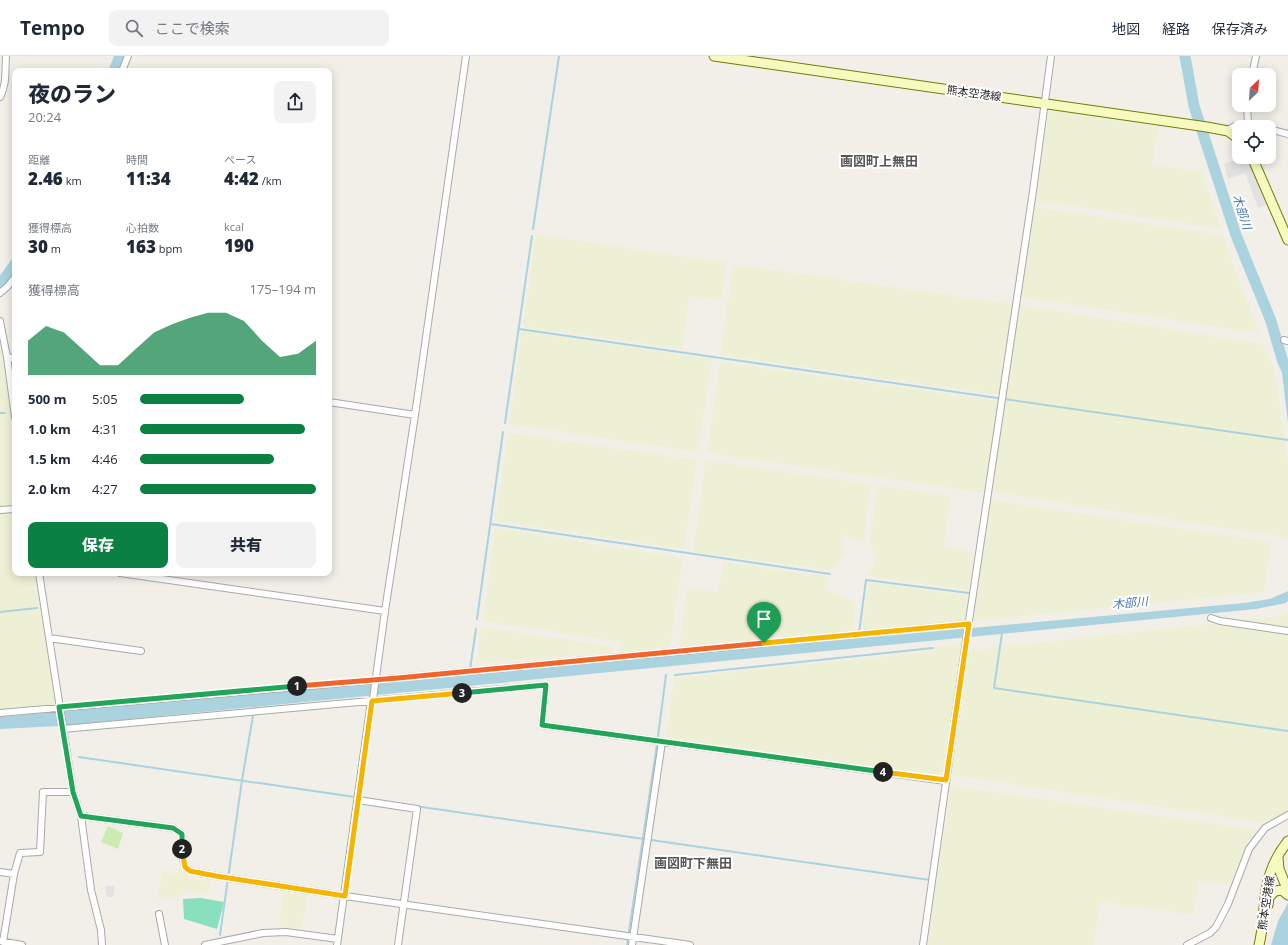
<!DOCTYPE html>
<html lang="ja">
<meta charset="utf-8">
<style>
:root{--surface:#fff;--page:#f2f2f3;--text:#1f2937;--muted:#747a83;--line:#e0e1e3;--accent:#0b8043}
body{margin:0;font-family:"Open Sans","Noto Sans JP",sans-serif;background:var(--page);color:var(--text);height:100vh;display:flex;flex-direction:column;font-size:15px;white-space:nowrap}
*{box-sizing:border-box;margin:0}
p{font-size:13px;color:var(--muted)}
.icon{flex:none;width:22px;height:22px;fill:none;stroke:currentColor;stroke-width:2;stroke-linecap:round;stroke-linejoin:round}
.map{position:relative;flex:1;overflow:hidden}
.panel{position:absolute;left:12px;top:12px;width:320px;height:508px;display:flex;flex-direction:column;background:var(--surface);border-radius:8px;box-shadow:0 2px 10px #0003}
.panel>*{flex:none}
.needle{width:26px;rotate:25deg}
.controls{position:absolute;left:1232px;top:12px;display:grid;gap:8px}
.controls a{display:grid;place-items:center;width:44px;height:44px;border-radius:8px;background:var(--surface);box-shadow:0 2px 10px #0003;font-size:20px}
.pin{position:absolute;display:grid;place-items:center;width:34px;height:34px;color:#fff;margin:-41px -17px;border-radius:50% 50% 50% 0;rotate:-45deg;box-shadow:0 0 4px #0007}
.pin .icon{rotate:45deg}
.km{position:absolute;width:20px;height:20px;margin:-10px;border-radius:50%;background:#222;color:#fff;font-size:11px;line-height:20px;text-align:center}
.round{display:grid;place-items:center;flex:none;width:42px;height:42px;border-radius:8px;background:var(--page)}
.overview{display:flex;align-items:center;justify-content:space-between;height:68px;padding:0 16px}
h1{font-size:22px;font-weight:800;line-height:30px}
.metrics{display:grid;grid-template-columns:repeat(3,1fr);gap:6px;height:68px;padding:4px 16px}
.metrics div{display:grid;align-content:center}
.metrics b{font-size:17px;font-weight:800}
.metrics small{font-size:11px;font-weight:400}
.metrics p{font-size:11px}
.chart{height:112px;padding:8px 16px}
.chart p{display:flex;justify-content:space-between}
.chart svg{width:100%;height:72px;margin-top:4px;fill:var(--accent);opacity:.7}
.primary-button{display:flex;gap:8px;margin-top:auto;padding:8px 16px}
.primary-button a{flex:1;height:46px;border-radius:8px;background:var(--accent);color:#fff;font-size:16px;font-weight:800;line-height:46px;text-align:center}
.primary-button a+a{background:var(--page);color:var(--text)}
ul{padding:0 16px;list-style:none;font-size:13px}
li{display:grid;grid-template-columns:64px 48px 1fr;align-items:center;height:30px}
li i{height:10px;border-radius:5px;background:var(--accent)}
header{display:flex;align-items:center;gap:24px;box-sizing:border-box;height:56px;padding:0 20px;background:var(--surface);border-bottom:1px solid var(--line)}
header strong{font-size:19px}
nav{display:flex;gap:22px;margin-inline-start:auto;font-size:14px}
.search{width:280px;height:36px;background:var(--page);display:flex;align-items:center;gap:10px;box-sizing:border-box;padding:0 14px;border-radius:8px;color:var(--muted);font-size:15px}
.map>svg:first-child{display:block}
.farmland{fill:#eef0d5}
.grass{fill:#cdebb0}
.pitch{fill:#88e0be}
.parking{fill:#e2e2e2}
.water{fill:#aad3df}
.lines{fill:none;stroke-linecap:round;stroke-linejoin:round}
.stream{stroke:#aad3df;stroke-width:2}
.river{stroke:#aad3df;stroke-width:11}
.street-casing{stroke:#a9a9a9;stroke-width:8}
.secondary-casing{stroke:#707d05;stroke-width:11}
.street{stroke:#fff;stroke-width:6}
.secondary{stroke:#f7fabf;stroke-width:9}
.split-1-casing{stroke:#fff;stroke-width:8}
.split-2-casing{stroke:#fff;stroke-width:8}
.split-3-casing{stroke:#fff;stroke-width:8}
.split-4-casing{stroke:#fff;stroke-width:8}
.split-5-casing{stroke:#fff;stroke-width:8}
.split-1{stroke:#f0652b;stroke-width:5}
.split-2{stroke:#22a559;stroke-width:5}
.split-3{stroke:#f5b400;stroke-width:5}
.split-4{stroke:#22a559;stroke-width:5}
.split-5{stroke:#f5b400;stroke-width:5}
.labels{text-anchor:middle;stroke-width:4;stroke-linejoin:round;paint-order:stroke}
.street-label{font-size:11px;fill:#222;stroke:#fff}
.water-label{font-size:12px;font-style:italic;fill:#4a7aab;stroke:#fff}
.quarter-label{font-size:13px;font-weight:bold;fill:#555;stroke:#fff}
</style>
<header>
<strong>Tempo</strong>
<div class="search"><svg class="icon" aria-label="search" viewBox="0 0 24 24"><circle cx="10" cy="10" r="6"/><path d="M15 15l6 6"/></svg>ここで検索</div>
<nav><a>地図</a><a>経路</a><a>保存済み</a></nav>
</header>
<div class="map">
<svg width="1288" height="889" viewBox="0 0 1288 889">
<rect width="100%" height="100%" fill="#f2efe9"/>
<path class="farmland" d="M1049 53 1158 71 1152 109 1201 115 1221 173 1035 144Z
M1034 151 1222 179 1259 277 1020 241Z
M536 178 726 207 722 244 689 240 682 293 523 271Z
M733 208 1012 248 999 339 720 299Z
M1019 249 1263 288 1272 309 1277 325 1288 408V482L992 436Z
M0 265 15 361V517H38L59 651 0 657Z
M522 275 712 303 698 396 509 368Z
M720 306 998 345 985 437 707 397Z
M508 377 697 404 684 493 495 465Z
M706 404 871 428 863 486 845 479 842 486 846 498 833 514 693 496Z
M877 429 950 440 944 491 974 496 969 534 867 520V517L874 510 876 503 872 493 870 483Z
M991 444 1271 486 1264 536 973 565Z
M495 472 683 502 670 590 620 597 621 586 483 565Z
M723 506 830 521 826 527 827 533 856 547 852 577 679 591 687 532 718 536Z
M869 526 969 540 965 566 862 576Z
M1288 556V754L1266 767 952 719 970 594 1282 560Z
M481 571 613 591V597L477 607Z
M962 588 943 721 666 682 674 622 935 595 936 591Z
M951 730 1259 774 1246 789 1230 829 1199 825 1193 859 1101 846 1093 889H927Z
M177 813H180L189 822 211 825 207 838 187 836 178 841 157 842 162 816 176 818Z
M283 835 308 838 305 857 300 873 279 871Z"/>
<path class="grass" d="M108 770 123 777 118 793 101 786Z"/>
<path class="pitch" d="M201 842 224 846 217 873 184 863 183 843Z"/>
<path class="parking" d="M1243 101H1247L1252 109 1268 148 1258 152 1245 117 1228 123 1224 108Z
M105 830H115L113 841H107Z"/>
<path class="water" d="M1288 315V367L1282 317Z
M1288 535V545L1286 547 1256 553 59 670 0 673V661L1244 547 1270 543Z
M1288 847V889H1271L1278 865Z"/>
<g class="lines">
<path class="stream" d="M533 173 559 0
M519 273 1288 384
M1283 306 1288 304
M0 357H5
M505 367 532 180
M491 468 830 518
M0 556 37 552
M477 563 503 376
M859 577 866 524 969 537
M1002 577 994 632 1288 675
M470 613 476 573
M675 619 933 592
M79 701 355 741
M415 750 644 783
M651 784 930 824
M220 879 242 724 255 648
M627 889 657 688 666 619"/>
<path class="river" d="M1185 0 1194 50 1236 179 1271 265 1283 306 1288 316
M114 15 120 0
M0 229 15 208"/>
<g class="street-casing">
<path id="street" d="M122 15 128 0
M1252 19 1256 0
M0 41C7 28 5 14 6 0
M1247 49 1248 68
M1269 73 1288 78
M1228 75C1236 65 1252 68 1263 71
M0 237 8 230 15 221
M0 265 7 301 15 361
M1284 284 1288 285
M7 301 15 303
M329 346 415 359
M0 454 15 453
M39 517 73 736 81 760 91 834 101 874 102 889
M120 517 385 555
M1211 562 1220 565 1288 575
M49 582 141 595
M0 657 398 622 969 568
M63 673 546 629 542 669 946 725
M358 744 417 753 398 889
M81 760 173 772 182 778 183 802 185 811 190 815 216 820 345 840 690 889
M0 816 14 818
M159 858 165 889
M0 885 22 889
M3 886 14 818 20 797 40 796 43 736H73
M205 889 263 877 286 876 338 883
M337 889 371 645 373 643 385 555 415 359 466 0
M632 889 662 686
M923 889 966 585 1033 135 1051 0
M1187 889 1210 877 1216 871 1228 848 1249 793 1265 772 1288 759"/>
</g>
<g class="secondary-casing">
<path id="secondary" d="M714 0 1207 71 1228 75 1239 83
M1252 101 1288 184
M1278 802 1279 813 1288 835
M1268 849 1269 841 1275 835 1282 834 1288 839
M1259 889C1265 866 1262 841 1270 818 1274 805 1280 795 1288 785"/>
</g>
<use href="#street" class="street"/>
<use href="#secondary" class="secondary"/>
</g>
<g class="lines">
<g class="split-1-casing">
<path id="split-1" d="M297 630 398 622 764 587"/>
</g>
<g class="split-2-casing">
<path id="split-2" d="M182 793V778L173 772 81 760 73 736 59 651 297 630"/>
</g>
<g class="split-3-casing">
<path id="split-3" d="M182 793 185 811 190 815 216 820 345 840 372 645 462 637"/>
</g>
<g class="split-4-casing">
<path id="split-4" d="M462 637 546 629 542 669 883 716"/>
</g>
<g class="split-5-casing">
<path id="split-5" d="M764 587 969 568 946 724 883 716"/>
</g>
<use href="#split-1" class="split-1"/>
<use href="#split-2" class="split-2"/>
<use href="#split-3" class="split-3"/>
<use href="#split-4" class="split-4"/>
<use href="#split-5" class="split-5"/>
</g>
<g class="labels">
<g class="street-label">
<text transform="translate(974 37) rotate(8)" y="4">熊本空港線</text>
<text transform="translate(1266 847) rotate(-81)" y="4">熊本空港線</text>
</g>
<g class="water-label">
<text transform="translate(1242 156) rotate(72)" y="4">木部川</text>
<text transform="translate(1130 547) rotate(-5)" y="4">木部川</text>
</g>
<g class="quarter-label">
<text x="879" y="110">画図町上無田</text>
<text x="693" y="812">画図町下無田</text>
</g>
</g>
</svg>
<div class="controls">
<a><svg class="needle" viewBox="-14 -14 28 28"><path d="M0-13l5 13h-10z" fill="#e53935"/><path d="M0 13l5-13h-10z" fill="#747a83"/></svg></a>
<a><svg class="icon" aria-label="locate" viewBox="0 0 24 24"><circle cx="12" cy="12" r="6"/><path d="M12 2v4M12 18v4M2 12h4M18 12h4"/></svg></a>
</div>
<div class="pin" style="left:764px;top:587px;background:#1e9e55"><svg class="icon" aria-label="arrive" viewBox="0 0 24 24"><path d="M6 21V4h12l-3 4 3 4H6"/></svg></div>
<b class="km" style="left:297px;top:630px">1</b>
<b class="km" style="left:182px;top:793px">2</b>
<b class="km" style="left:462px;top:637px">3</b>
<b class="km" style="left:883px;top:716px">4</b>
<section class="panel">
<div class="overview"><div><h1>夜のラン</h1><p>20:24</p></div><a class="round"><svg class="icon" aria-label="share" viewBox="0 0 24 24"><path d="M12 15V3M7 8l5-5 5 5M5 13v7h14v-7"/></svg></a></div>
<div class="metrics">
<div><p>距離</p><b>2.46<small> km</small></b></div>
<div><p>時間</p><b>11:34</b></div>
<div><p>ペース</p><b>4:42<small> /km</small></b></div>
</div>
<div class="metrics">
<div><p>獲得標高</p><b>30<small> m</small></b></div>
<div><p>心拍数</p><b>163<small> bpm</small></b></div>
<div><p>kcal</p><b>190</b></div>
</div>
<div class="chart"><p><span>獲得標高</span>175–194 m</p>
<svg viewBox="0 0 160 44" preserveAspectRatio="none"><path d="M0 44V23L10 14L20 18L30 28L40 38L50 38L60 28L70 18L80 13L90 9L100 6L110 6L120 11L130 23L140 33L150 31L160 23V44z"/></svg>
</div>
<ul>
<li><b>500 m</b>5:05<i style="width:59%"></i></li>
<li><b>1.0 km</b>4:31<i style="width:94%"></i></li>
<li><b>1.5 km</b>4:46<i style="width:76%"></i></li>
<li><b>2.0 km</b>4:27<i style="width:100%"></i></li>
</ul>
<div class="primary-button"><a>保存</a><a>共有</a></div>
</section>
</div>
